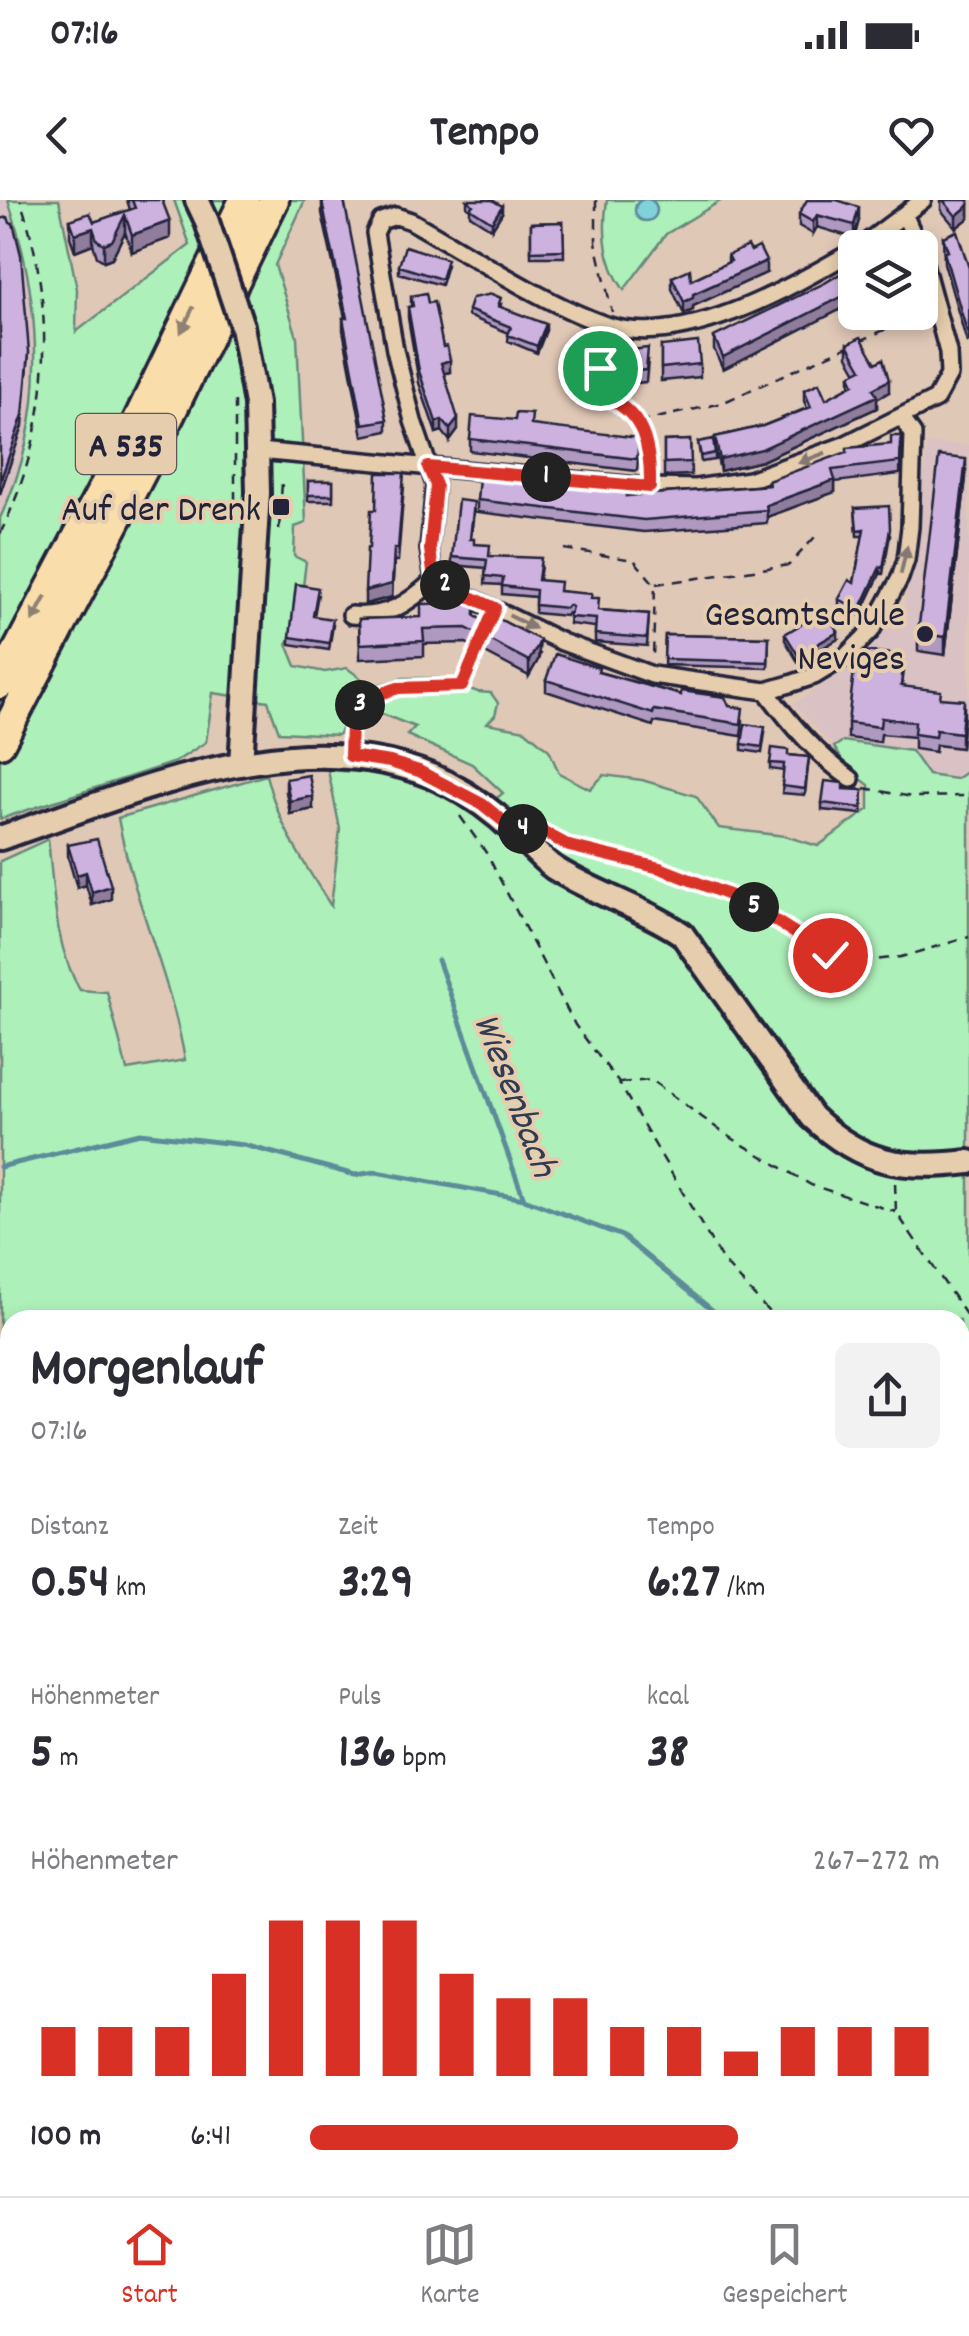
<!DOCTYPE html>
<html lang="de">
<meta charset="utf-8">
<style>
:root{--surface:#fff;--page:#f2f2f3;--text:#2b2b33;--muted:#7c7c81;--line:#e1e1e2;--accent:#d93025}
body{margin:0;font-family:Dekko,sans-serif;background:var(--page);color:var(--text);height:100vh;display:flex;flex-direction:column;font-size:38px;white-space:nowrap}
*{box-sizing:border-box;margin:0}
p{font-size:32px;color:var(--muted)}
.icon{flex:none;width:55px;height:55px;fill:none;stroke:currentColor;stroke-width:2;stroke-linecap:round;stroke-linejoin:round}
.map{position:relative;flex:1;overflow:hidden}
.side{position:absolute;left:0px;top:1110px;width:970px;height:888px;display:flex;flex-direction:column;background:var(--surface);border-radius:30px 30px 0 0;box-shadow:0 5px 15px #0003}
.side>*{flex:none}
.controls{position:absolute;left:838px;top:30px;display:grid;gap:20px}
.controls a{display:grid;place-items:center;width:100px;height:100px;border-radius:15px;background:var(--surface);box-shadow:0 5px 15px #0003;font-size:50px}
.pin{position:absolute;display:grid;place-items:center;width:85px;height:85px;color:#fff;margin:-42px;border:5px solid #fff;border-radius:50%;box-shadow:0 2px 10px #0007}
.km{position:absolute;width:50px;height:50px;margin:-25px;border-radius:50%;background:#222;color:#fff;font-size:28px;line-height:50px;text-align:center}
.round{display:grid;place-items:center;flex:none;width:105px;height:105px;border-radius:15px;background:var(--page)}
.overview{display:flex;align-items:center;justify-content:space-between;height:170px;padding:0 30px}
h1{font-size:55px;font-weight:700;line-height:75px}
.metrics{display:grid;grid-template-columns:repeat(3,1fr);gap:15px;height:170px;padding:10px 30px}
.metrics div{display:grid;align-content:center}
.metrics b{font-size:50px;font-weight:700}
.metrics small{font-size:28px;font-weight:400}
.metrics p{font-size:28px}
.chart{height:280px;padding:20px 30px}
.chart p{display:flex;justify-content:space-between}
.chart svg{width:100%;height:180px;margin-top:10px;stroke:var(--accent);stroke-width:6}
ul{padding:0 30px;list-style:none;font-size:32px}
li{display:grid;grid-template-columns:160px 120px 1fr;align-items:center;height:75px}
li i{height:25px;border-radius:12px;background:var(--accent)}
.status{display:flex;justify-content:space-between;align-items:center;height:70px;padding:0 50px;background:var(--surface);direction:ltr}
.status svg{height:28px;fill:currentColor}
header{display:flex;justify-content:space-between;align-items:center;height:130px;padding:0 30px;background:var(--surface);font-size:45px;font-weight:700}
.dock{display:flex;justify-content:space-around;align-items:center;height:140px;border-top:2px solid var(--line);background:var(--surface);font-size:28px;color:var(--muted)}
.dock a{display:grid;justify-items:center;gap:5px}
.dock .selected{color:var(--accent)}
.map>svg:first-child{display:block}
.built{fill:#dac1c3}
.green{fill:#aef0b9;stroke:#68897a;stroke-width:2.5}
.water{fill:#81d1da;stroke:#5b8b9a;stroke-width:2.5}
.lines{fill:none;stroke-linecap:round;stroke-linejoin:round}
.stream{stroke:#5b8b9a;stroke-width:5}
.minor-casing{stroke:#22223b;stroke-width:22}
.secondary-casing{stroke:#22223b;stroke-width:30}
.motorway-casing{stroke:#22223b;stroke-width:35}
.path{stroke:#22223b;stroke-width:2.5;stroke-dasharray:10 8;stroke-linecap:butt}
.minor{stroke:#e5cdad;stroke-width:15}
.secondary{stroke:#e5cdad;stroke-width:22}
.motorway{stroke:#f9deab;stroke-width:28}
.secondary-bridge-casing{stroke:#22223b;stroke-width:30;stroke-linecap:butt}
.secondary-bridge{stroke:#e5cdad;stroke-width:22}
.wall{fill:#b099c1;stroke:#22223b;stroke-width:2.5}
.shaded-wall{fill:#907d9d;stroke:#22223b;stroke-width:2.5}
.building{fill:#cdb2e0;stroke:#22223b;stroke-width:2.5}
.oneway{fill:#8e8073}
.oneway2{fill:#847874}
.route-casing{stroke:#fff;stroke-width:20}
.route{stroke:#d93025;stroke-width:12}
.poi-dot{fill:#22223b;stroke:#e5cdad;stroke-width:4}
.labels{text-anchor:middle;stroke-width:8;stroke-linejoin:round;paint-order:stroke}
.shield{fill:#e5cdad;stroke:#5c555d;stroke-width:2.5}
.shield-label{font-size:35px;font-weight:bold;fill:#22223b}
.poi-label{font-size:38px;fill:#22223b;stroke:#e5cdad;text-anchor:end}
.water-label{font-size:40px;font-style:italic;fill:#303c53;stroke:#e5cdad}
</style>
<div class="status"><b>07:16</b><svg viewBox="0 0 49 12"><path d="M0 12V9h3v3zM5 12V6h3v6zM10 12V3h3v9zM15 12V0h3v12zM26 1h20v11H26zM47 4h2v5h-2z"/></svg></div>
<header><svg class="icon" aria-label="back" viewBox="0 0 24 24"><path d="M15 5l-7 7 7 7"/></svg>Tempo<svg class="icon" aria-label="heart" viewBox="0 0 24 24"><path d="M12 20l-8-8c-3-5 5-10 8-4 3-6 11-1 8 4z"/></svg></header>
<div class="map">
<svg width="969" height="1996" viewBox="0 0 969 1996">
<rect width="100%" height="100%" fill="#e0c8b7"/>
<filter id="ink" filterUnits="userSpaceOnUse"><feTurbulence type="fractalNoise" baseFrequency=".01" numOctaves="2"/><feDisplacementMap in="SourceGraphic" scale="20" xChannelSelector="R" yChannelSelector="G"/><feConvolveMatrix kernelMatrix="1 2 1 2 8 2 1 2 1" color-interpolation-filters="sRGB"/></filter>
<g filter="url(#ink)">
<path class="built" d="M0 0H8L19 33 30 88 36 148 29 238 13 291 0 318Z
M928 244 969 245V570L956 579 927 575 911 551 843 541 834 547 794 504 856 462 905 407Z"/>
<path class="green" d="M8 0H59L77 89 76 132 190 45 174 0H305L275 65 297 137 306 323 295 327 294 356 306 362C302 389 302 421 287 444L296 466 325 472 347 468 366 482 338 535 279 532 268 501 213 493 206 542 175 562 0 619V318C49 218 42 103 8 0Z
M607 0H722L666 34 624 90C605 64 602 32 607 0Z
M403 478H439L478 492 491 493 498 503 495 515 487 523 525 530 549 550 559 573 590 589 604 575 642 580 696 596 719 628 785 636 818 646 869 609V585L848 569 834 547 843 541 911 551 928 575 956 579 969 570V1868L960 1867V1120H10V1510L0 1513V661L48 639C54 691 54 745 80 790L107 792 127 870 185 860C171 778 133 700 118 618L266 575C278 624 304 664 331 706L340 629 328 570 401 575 479 613 503 593 472 564 407 535 415 527 367 508 377 485Z
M0 1767 10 1769V1988H853L872 1996H0Z"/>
<path class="water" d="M635 10a11 11 0 1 1 22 0a11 11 0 1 1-22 0Z"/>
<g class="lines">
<path class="stream" d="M438 760 524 999 622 1036 724 1120
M0 967 140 933 244 945 355 975 376 972 524 999
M960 1243 969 1247
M0 1871 10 1872
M197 1988 208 1996"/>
<g class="minor-casing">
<path id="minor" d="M905 16 919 48
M859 48 923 0
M258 251 649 287 696 288 749 280 844 245 936 199 949 175 948 152 920 49
M434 380 429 349 435 285 413 221 395 150 375 33 381 21 396 16 411 21C468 53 544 104 606 125 683 150 789 88 855 50
M434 380 562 442 652 475 766 491 790 484 814 476 845 457 871 431 900 378 906 360 910 327 913 234 901 217
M351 415C387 418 408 404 434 380
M766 491C791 524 816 554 851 579"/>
</g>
<g class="secondary-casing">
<path id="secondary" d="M197 0 206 19
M241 564 258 293 256 204 242 126
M0 638C139 592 304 514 447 583 472 596 495 613 515 632 528 643 540 658 554 668 595 694 642 707 682 734L812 917C862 964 902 970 969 962"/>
</g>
<g class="motorway-casing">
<path id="motorway" d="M0 484 124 249 244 0
M0 543 149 258 274 0"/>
</g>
<path class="path" d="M596 0V42L612 112
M601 141 602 196C635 208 651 236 650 271
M860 141 921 113
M235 201V300
M639 222 722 203 848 146
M279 330 282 282
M0 334C51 231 58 108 20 0
M564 349 634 360 655 385 653 459
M656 384 789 365 815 337
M350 540 351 522 365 499 397 488 462 486 479 446
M864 588 912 597 969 596
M460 616 487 654 575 825 619 883 722 1060 776 1120
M547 634 569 646 660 668 744 701 830 755 865 761 901 757 969 737
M620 883 651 880 725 934 811 985 896 1012
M895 983 896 1012 969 1119
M960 1198 969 1200
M0 1518 10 1514
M960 1746 969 1751
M960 1872 969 1873"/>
<use href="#minor" class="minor"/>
<use href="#secondary" class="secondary"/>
<use href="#motorway" class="motorway"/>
<g class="secondary-bridge-casing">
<path id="secondary-bridge" d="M206 19 242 126"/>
</g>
<use href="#secondary-bridge" class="secondary-bridge"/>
</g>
<path class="wall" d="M127 0H162L170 38 132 52 125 32 112 58 104 61 97 57 93 44 75 51 70 37V20L94 22 130 10Z
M467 0 502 13 492 29 470 15V9L467 7Z
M941 0H969V18L956 28 941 10Z
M322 2 387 220V231L363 236 343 130V118H345L322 13Z
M799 14 859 20 854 38 817 27 813 34 799 26Z
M563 22 564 57H531V23Z
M943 37 969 68V142L967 143 944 63Z
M728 55 766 73 693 106V110L684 114 672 89V77L691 80 728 63Z
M447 65 441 85 399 73V66Z
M855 65V102L723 169 714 149V137L825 83Z
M411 96 428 103 450 172 444 174 458 230 450 241 442 231 436 233 419 183 408 118V107L411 106Z
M501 104 500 107 546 130 537 153 508 141 509 133 468 116V110Z
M848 144 889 192 877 199V208L762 261 720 271 715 248V237L763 226 807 208 804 201V190L826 199 850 186V175L857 172 848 156Z
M661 146 700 164V177L661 181Z
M613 152 648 160 646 182 615 185Z
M592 153 583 173 562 164V158Z
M532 225 639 250 637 271 470 251V239Z
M901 236 900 274 835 282V292L767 317V323L644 332 477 312V300L626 296 768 285V281L891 244Z
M690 240 691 275 664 276V241Z
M698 242 715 253V260L701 262Z
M966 277 945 455 918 451V433Z
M308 281H333V301H308Z
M404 286 398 361H394L392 397 365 404 376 310Z
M855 308 890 335 883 374H880L860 416 839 405V399L854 383 863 336H857Z
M474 309 471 339 474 344 489 356 541 366 539 380 560 391 591 398 599 410 649 414 647 446 595 442V427L569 424 570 414 568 413 566 416 535 413V397L502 394V385L485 384 486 368 452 365V357Z
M318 394 314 416 333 425 329 450 290 444V437Z
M475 416 540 454 538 460 529 476 466 443 424 444V456L360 459 359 419Z
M785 434 838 439 798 462 785 440Z
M665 435 769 437 768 468 664 465Z
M904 470 902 486 941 498 964 516 961 548 936 545 935 552 914 549V537L881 534 880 542 848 538V523Z
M599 472 681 495 729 506 743 520 741 536 654 522 653 526 546 491V480Z
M765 533 762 553 742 550V544Z
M788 555 809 557 805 595 782 593 784 571 770 569V563Z
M286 579 313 609 290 614 286 592Z
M843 589 863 590 862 614 822 610V603Z
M68 645 111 699 92 705 86 685 77 688 68 657Z"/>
<path class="shaded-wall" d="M969 5V18L956 28V16Z
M502 6V13L492 29V22Z
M859 7V20L854 38V25Z
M125 15V32L112 58 104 61V44Z
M817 15V27L813 34V22Z
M170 21V38L132 52V35Z
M93 28V44L75 51V34Z
M766 61V73L693 106V110L684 114V102L693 94Z
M855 90V102L723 169V157Z
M546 124V130L537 153V146Z
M592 147V153L583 173V167Z
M29 152 23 226 0 294V282Z
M450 160V172L441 174V163Z
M889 180V192L877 199V208L762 261 720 271V259L873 189Z
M458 219V230L450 241V229Z
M442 220V231L436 233V222Z
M966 259V277L945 455V437Z
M835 280V292L767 317 766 305Z
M394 361 392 397 365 404V391Z
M880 367V374L860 416V410Z
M838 432V439L798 462V455Z
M540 440 538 460 529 476V461Z
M964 500V516L961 548V533Z
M313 596V609L290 614V601Z
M86 672V685L77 688V675Z
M111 686V699L92 705V692Z"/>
<path class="building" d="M132 0H162L170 21 132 35 125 15 112 41 104 44 97 40 93 28 75 34 70 20 90 13 94 22 135 8Z
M331 0H344L387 220 363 224 343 118H347L322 2Z
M467 0H492L502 6 492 22 470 8 473 5Z
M807 0H837L859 7 854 25 817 15 813 22 799 14Z
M943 0H969V5L956 16Z
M8 17 10 23H13L21 55 29 152 23 215 0 282V19Z
M563 22 564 50 531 51V23Z
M957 31 969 68V131L967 132 944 52 948 51 943 37Z
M894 40 899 48H882Z
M405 46 447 59 441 79 399 66Z
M748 46 751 51 759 47 766 61 693 94V98L684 102 672 77 690 69 691 80 731 61 728 55Z
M855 65V90L723 157 714 137 825 83Z
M426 93 428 103 434 102 443 147 447 146 450 160 441 163 458 219 450 229 442 220 436 222 419 171 408 107 413 106 411 96Z
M492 94 501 98 498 106 546 124 537 146 508 135 511 127 468 110 472 98Z
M861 137 876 163 883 159 889 180 873 189 877 196 762 249 720 259 715 237 763 226 811 207 804 190 819 183 826 199 854 184 850 175 862 169 848 144Z
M571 138 592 147 583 167 562 158Z
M698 142 700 164 661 168V146Z
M648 148 646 170 615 173 613 152Z
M516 213 532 214 531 225 639 238 637 259 470 239 472 216 515 220Z
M891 236H901L900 262 832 270 835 280 766 305 767 310 644 320 477 300 479 278 627 292 626 296 769 285 768 281 847 252V248L891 244Z
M713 239 715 253 701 256 698 242Z
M690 240 691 262 664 263V241Z
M939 256 966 259 945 437 918 433Z
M377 273H404L398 349H394L392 384 365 391 367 348H369L371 310H376Z
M308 281H333V295H308Z
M458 300 474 302 470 339H474V344L490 345 489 356 541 358 538 380 560 382 559 391 592 394 591 398H599L598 410 649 414 647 438 595 434 596 419 569 417 572 407 568 405 566 408 535 405 536 390 502 386 503 378 485 376 487 360 452 357Z
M889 306 890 329 883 368 880 367 860 410 839 399 849 380 854 383 864 329 857 330 855 308Z
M296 384 318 388 313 416 333 419 329 443 290 437Z
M468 403 475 405V416L493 426 497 418 540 440 538 445 529 461 466 428 423 429 424 441 360 444 359 419 421 417V404Z
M825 410 838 432 798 455 785 434Z
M665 435 769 437 768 462 664 459Z
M863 451 904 455 901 486 941 491 940 498 964 500 961 533 936 530 935 537 914 534 915 522 881 518 880 527 848 523 855 461 861 462Z
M555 454 599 468 598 472 681 495V491L725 497 729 506 743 508 741 524 654 510 653 514 546 480Z
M745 524 765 527 762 547 742 544Z
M772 548 788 550V555L809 557 805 589 782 586 784 564 770 563Z
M309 575 313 596 290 601 286 579Z
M825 581 843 583V589L863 590 862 608 822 603Z
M97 639 111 686 92 692 86 672 77 675 68 645Z"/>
<defs><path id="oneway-solid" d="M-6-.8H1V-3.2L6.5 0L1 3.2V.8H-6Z" transform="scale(2.5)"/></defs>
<g class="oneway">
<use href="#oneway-solid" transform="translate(187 120) rotate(116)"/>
<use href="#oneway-solid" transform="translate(39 409) rotate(118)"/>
</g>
<g class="oneway2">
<use href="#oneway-solid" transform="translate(812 258) rotate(159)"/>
<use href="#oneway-solid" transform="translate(904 360) rotate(-77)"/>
<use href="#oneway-solid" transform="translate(522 422) rotate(27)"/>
</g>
</g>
<g class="lines" filter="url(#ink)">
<g class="route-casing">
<path id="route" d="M600 168 602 196C644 211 651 247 650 287L428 267 436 285 430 349 434 380 495 408 462 486 398 488 365 499 351 522 350 556 390 562 419 571 482 604 512 628 538 629 569 646 660 668 744 701 830 755"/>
</g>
<use href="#route" class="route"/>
</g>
<g class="poi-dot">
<rect x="271" y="297" width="20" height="20" rx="5"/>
<circle cx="925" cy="434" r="10"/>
</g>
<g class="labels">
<rect class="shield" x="76" y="214" width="100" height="60" rx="8"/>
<g class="shield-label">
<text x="126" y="256">A 535</text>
</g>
<g class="poi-label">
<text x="261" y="320">Auf der Drenk</text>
<text x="905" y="425">Gesamtschule<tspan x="905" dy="44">Neviges</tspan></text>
</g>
<g class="water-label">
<text transform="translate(518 894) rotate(69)" y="14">Wiesenbach</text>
</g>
</g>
</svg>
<div class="controls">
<a><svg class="icon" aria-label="layers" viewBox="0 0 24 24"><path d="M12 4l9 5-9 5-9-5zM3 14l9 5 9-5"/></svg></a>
</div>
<div class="pin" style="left:600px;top:168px;background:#1e9e55"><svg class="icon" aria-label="arrive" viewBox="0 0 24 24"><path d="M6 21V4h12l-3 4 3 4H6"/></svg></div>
<div class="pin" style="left:830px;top:755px;background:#d93025"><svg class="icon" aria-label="check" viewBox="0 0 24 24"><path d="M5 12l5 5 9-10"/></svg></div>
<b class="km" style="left:546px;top:277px">1</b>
<b class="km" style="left:445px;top:385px">2</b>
<b class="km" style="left:360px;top:505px">3</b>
<b class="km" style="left:523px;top:629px">4</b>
<b class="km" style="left:754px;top:707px">5</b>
<section class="side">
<div class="overview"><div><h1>Morgenlauf</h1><p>07:16</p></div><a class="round"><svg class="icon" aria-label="share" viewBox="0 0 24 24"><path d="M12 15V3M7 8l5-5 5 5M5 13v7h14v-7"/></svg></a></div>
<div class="metrics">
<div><p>Distanz</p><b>0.54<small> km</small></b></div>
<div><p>Zeit</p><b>3:29</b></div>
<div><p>Tempo</p><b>6:27<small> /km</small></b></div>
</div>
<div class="metrics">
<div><p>Höhenmeter</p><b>5<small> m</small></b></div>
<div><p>Puls</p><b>136<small> bpm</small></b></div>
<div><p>kcal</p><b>38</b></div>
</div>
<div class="chart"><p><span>Höhenmeter</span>267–272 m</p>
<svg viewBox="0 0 160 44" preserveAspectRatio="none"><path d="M5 44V32M15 44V32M25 44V32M35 44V19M45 44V6M55 44V6M65 44V6M75 44V19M85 44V25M95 44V25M105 44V32M115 44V32M125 44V38M135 44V32M145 44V32M155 44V32"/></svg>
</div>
<ul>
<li><b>100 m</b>6:41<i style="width:68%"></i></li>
</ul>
</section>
</div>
<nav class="dock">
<a class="selected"><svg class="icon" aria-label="home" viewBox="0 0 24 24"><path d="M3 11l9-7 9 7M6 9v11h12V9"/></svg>Start</a>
<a><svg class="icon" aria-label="map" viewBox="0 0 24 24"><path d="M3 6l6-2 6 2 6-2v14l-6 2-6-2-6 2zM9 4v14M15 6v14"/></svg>Karte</a>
<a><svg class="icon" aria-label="saved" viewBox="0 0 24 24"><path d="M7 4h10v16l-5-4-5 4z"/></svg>Gespeichert</a>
</nav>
